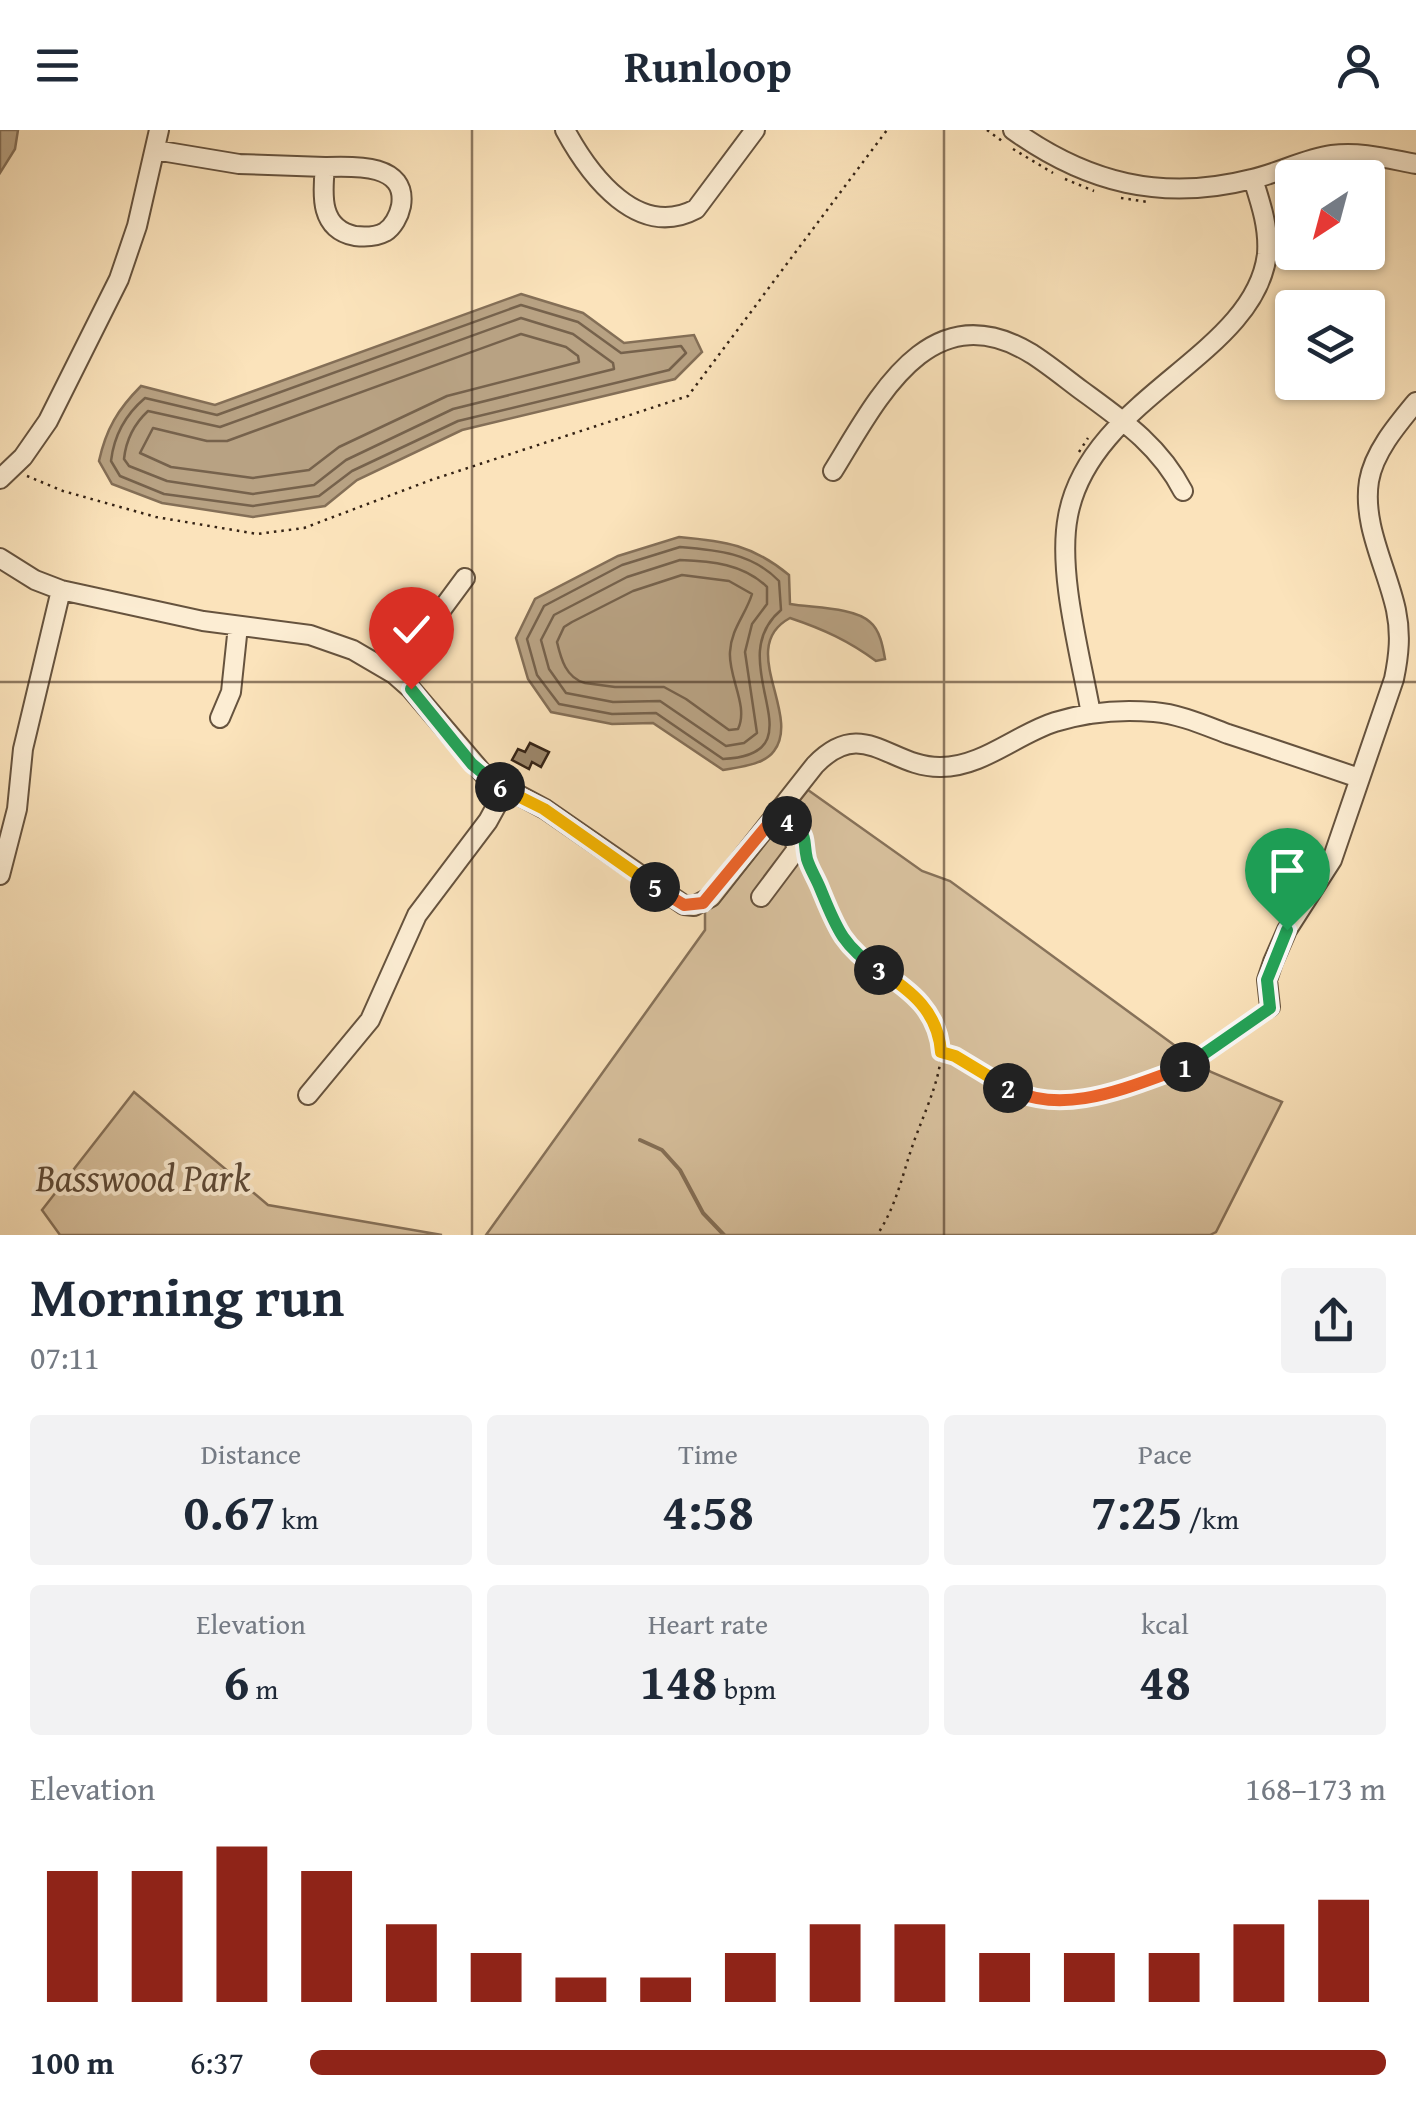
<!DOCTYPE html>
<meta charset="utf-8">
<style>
:root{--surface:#fff;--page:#f2f2f3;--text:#1f2937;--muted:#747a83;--accent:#8f2418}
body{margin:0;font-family:"Gentium Book Plus",serif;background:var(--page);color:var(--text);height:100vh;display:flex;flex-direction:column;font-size:38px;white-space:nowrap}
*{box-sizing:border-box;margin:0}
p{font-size:32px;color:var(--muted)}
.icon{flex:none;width:55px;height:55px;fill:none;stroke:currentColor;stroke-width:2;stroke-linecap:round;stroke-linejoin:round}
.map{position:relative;height:1105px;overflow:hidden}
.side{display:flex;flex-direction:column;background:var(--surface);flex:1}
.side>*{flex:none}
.needle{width:65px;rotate:216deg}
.buttons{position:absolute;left:1275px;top:30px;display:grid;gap:20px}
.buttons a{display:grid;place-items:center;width:110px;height:110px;border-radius:10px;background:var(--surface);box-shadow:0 2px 8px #0004;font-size:50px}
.pin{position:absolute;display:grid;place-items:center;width:85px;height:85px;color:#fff;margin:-102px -42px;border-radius:50% 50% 50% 0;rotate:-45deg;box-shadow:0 0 10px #0007}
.pin .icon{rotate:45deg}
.km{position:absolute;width:50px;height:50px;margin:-25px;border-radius:50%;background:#222;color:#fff;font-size:28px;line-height:50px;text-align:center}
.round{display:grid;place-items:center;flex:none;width:105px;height:105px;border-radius:10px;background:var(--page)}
.overview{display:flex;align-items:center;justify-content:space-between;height:170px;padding:0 30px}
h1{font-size:55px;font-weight:700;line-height:75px}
.metrics{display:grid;grid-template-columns:repeat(3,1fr);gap:15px;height:170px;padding:10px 30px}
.metrics div{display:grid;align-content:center;border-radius:10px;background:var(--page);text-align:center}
.metrics b{font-size:50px;font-weight:700}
.metrics small{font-size:28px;font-weight:400}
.metrics p{font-size:28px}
.chart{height:280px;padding:20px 30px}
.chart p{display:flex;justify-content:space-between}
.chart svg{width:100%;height:180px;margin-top:10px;stroke:var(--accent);stroke-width:6}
ul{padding:0 30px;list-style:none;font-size:32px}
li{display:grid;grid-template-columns:160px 120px 1fr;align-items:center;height:75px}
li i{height:25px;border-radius:12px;background:var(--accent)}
header{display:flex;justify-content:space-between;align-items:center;height:130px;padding:0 30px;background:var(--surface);font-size:45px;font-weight:700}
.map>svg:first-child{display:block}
.green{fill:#d9c29f;stroke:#87725a;stroke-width:2.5}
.water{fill:#b8a283;stroke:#846f57;stroke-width:2.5}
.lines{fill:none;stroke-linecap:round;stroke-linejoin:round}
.shore{stroke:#76624c;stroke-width:2.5}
.stream{stroke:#846f57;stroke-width:4}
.building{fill:#9c876b;stroke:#352315;stroke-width:2.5}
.minor-casing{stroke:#66533e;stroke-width:22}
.path{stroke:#352315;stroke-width:2.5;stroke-dasharray:2.5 5;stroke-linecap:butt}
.minor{stroke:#fcedd3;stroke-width:18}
.split-1-casing{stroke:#fff;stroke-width:20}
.split-2-casing{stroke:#fff;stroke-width:20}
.split-3-casing{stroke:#fff;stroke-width:20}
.split-4-casing{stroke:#fff;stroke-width:20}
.split-5-casing{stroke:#fff;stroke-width:20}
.split-6-casing{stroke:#fff;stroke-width:20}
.split-7-casing{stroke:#fff;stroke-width:20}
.split-1{stroke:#22a559;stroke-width:12}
.split-2{stroke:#f0652b;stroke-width:12}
.split-3{stroke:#f5b400;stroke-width:12}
.split-4{stroke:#22a559;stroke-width:12}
.split-5{stroke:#f0652b;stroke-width:12}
.split-6{stroke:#f5b400;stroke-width:12}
.split-7{stroke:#22a559;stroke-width:12}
.grid{fill:none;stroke:#352315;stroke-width:2.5;stroke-opacity:0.55}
.labels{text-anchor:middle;stroke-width:8;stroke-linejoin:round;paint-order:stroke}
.park-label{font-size:38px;font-style:italic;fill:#5e4b38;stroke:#fcedd3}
</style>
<header><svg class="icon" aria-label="menu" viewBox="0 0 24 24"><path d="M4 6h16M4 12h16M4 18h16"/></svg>Runloop<svg class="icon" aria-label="person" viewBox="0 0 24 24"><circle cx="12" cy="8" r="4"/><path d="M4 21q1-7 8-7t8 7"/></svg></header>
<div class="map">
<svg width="1416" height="1105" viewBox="0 0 1416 1105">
<rect width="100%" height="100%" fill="#fbe3bb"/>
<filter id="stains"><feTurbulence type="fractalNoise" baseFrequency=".002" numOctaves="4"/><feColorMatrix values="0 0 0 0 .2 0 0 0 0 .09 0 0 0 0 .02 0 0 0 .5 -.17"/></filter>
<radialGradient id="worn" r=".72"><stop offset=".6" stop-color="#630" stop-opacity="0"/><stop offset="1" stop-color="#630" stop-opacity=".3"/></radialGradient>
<path class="green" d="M808 660 922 741 950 751 1211 942 1282 972 1216 1102 1210 1105H486L705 800V782L718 773Z
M134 962 268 1075 442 1105H60L42 1080Z"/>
<path class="water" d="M0 0H18L15 19 0 43Z
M521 164 583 183 624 213 694 205 702 222 675 249 462 300 357 350 325 376 253 387 162 373 112 354 99 331C106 299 118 279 141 256L215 275Z
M679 407C725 411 753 415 789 445L790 474C812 478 854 477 870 492 880 500 883 517 885 529L876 531C849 511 823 499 790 488 736 517 802 584 774 621 764 635 739 637 723 640L653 593 612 594 551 582 528 549 516 508 535 469 618 426Z"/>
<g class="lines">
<path class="shore" d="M521 175 578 192 621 223 681 216 686 223 669 240 458 291 352 341 319 366 253 376 164 364 120 346 111 331C114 305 125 285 145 268L217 285Z
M521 188 573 204 613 233 614 239 453 279 346 330 314 355 253 364 167 351 129 336 124 329C126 310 134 294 148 281L220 297Z
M521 204 566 217 578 226 579 232 447 266 339 317 309 340 253 348 171 337 140 323 153 298 207 311H227Z
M680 417C717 420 752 423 779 451L781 480C718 533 825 624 723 629L656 583 612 584 559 574 537 545 527 509 544 476 622 435Z
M680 430C711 431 744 434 767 457V474L752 494 745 522 757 603 744 613 726 616 660 571 613 572 566 563 549 539 541 510 554 485 627 447Z
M682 445 729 451 752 464C746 484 731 499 730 522 728 547 749 576 738 599L729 600 686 569 664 557H615L585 553C566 548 561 529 557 512L564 497 572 492 633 461Z"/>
<path class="stream" d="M640 1010 662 1020 680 1040 703 1083 724 1105"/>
</g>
<path class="building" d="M530 613 549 622 541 637 532 632 529 639 512 630 518 619 525 622Z"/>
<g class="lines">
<g class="minor-casing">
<path id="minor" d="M565 0C590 46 638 110 696 79L755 0
M1013 0C1087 53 1162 72 1252 49 1279 43 1304 29 1332 25 1360 21 1389 29 1416 34
M155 20 239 34 325 37C322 66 320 99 355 106 364 107 376 107 385 102 393 97 399 86 401 76 408 33 353 36 325 37
M833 341C877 270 929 161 1032 224 1049 235 1065 248 1081 260 1122 290 1159 315 1183 361
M0 349 23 327 48 291 119 149 137 96 159 0
M0 428 35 450 61 460 203 491 310 505 353 520 394 544 411 559 487 648 545 679 684 775 694 776 711 767 815 635C863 585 890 638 941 637 982 637 1017 604 1055 592 1087 582 1120 579 1154 582 1179 584 1204 595 1228 604 1271 618 1315 633 1359 648
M394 544 465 448
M1091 584C1081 527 1057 442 1068 386 1090 267 1255 226 1267 124 1269 98 1261 74 1253 49
M220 588 231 562 238 496
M0 745 17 679 23 619 61 460
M761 767 797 719 793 707 771 691
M1270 877 1267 850 1273 832 1287 800 1332 730 1394 549C1399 525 1401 504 1396 480 1387 438 1362 395 1369 351 1374 322 1397 295 1416 272
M308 965 370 890 417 785 488 691 505 660"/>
</g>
<path class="path" d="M987 0 1002 11
M1013 19 1053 43
M1344 40 1366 41
M1065 49 1094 61
M1121 68 1148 72
M1079 322 1088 308
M27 346 63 361 156 387 257 404 304 398 431 350 688 266 887 0
M809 732C818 758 828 795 847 815 860 829 875 837 890 847 963 900 944 933 916 1006 903 1040 898 1074 877 1105
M943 923 955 925 1025 967 1060 973 1118 961 1185 937 1256 887"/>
<use href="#minor" class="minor"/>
</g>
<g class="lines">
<g class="split-1-casing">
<path id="split-1" d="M1185 937 1270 878 1267 850 1287 800"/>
</g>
<g class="split-2-casing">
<path id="split-2" d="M1008 958C1064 988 1130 956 1185 937"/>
</g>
<g class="split-3-casing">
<path id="split-3" d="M879 840C912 861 938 882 941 922L955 926 1008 958"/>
</g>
<g class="split-4-casing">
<path id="split-4" d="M787 691C810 706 802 706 807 729 810 739 816 748 820 758 836 797 842 816 879 840"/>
</g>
<g class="split-5-casing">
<path id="split-5" d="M655 757 684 775 703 773 771 691 783 700 787 691"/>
</g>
<g class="split-6-casing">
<path id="split-6" d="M500 657 544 679 655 757"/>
</g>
<g class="split-7-casing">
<path id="split-7" d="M411 559 472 634 500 657"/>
</g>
<use href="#split-1" class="split-1"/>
<use href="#split-2" class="split-2"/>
<use href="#split-3" class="split-3"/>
<use href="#split-4" class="split-4"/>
<use href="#split-5" class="split-5"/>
<use href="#split-6" class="split-6"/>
<use href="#split-7" class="split-7"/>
</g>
<path class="grid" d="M472 0V1105M944 0V1105M0 552H1416"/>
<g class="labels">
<g class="park-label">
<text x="143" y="1061">Basswood Park</text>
</g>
</g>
<rect width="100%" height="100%" filter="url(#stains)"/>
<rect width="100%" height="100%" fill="url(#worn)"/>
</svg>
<div class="buttons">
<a><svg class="needle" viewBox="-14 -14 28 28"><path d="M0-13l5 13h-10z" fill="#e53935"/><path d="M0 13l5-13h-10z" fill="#747a83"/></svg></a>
<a><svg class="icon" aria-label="layers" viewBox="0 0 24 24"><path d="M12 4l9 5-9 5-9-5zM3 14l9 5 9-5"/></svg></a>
</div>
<div class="pin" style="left:1287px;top:800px;background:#1e9e55"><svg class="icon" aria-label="arrive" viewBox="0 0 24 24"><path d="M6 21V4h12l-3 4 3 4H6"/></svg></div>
<div class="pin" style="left:411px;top:559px;background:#d93025"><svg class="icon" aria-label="check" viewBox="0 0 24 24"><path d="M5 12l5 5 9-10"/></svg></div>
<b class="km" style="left:1185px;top:937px">1</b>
<b class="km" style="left:1008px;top:958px">2</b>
<b class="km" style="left:879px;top:840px">3</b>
<b class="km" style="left:787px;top:691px">4</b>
<b class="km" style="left:655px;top:757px">5</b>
<b class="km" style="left:500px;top:657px">6</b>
</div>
<section class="side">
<div class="overview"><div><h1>Morning run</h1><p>07:11</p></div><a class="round"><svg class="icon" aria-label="share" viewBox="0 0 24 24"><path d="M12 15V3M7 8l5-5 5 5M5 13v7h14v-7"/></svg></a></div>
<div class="metrics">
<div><p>Distance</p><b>0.67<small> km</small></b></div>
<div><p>Time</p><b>4:58</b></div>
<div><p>Pace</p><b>7:25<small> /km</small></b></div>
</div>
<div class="metrics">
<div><p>Elevation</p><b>6<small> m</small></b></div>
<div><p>Heart rate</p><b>148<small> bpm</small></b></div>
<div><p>kcal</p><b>48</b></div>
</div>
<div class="chart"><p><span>Elevation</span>168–173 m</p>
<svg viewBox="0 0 160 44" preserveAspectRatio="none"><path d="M5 44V12M15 44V12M25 44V6M35 44V12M45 44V25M55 44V32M65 44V38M75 44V38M85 44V32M95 44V25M105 44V25M115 44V32M125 44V32M135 44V32M145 44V25M155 44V19"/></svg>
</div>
<ul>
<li><b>100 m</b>6:37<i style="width:100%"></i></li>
</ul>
</section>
